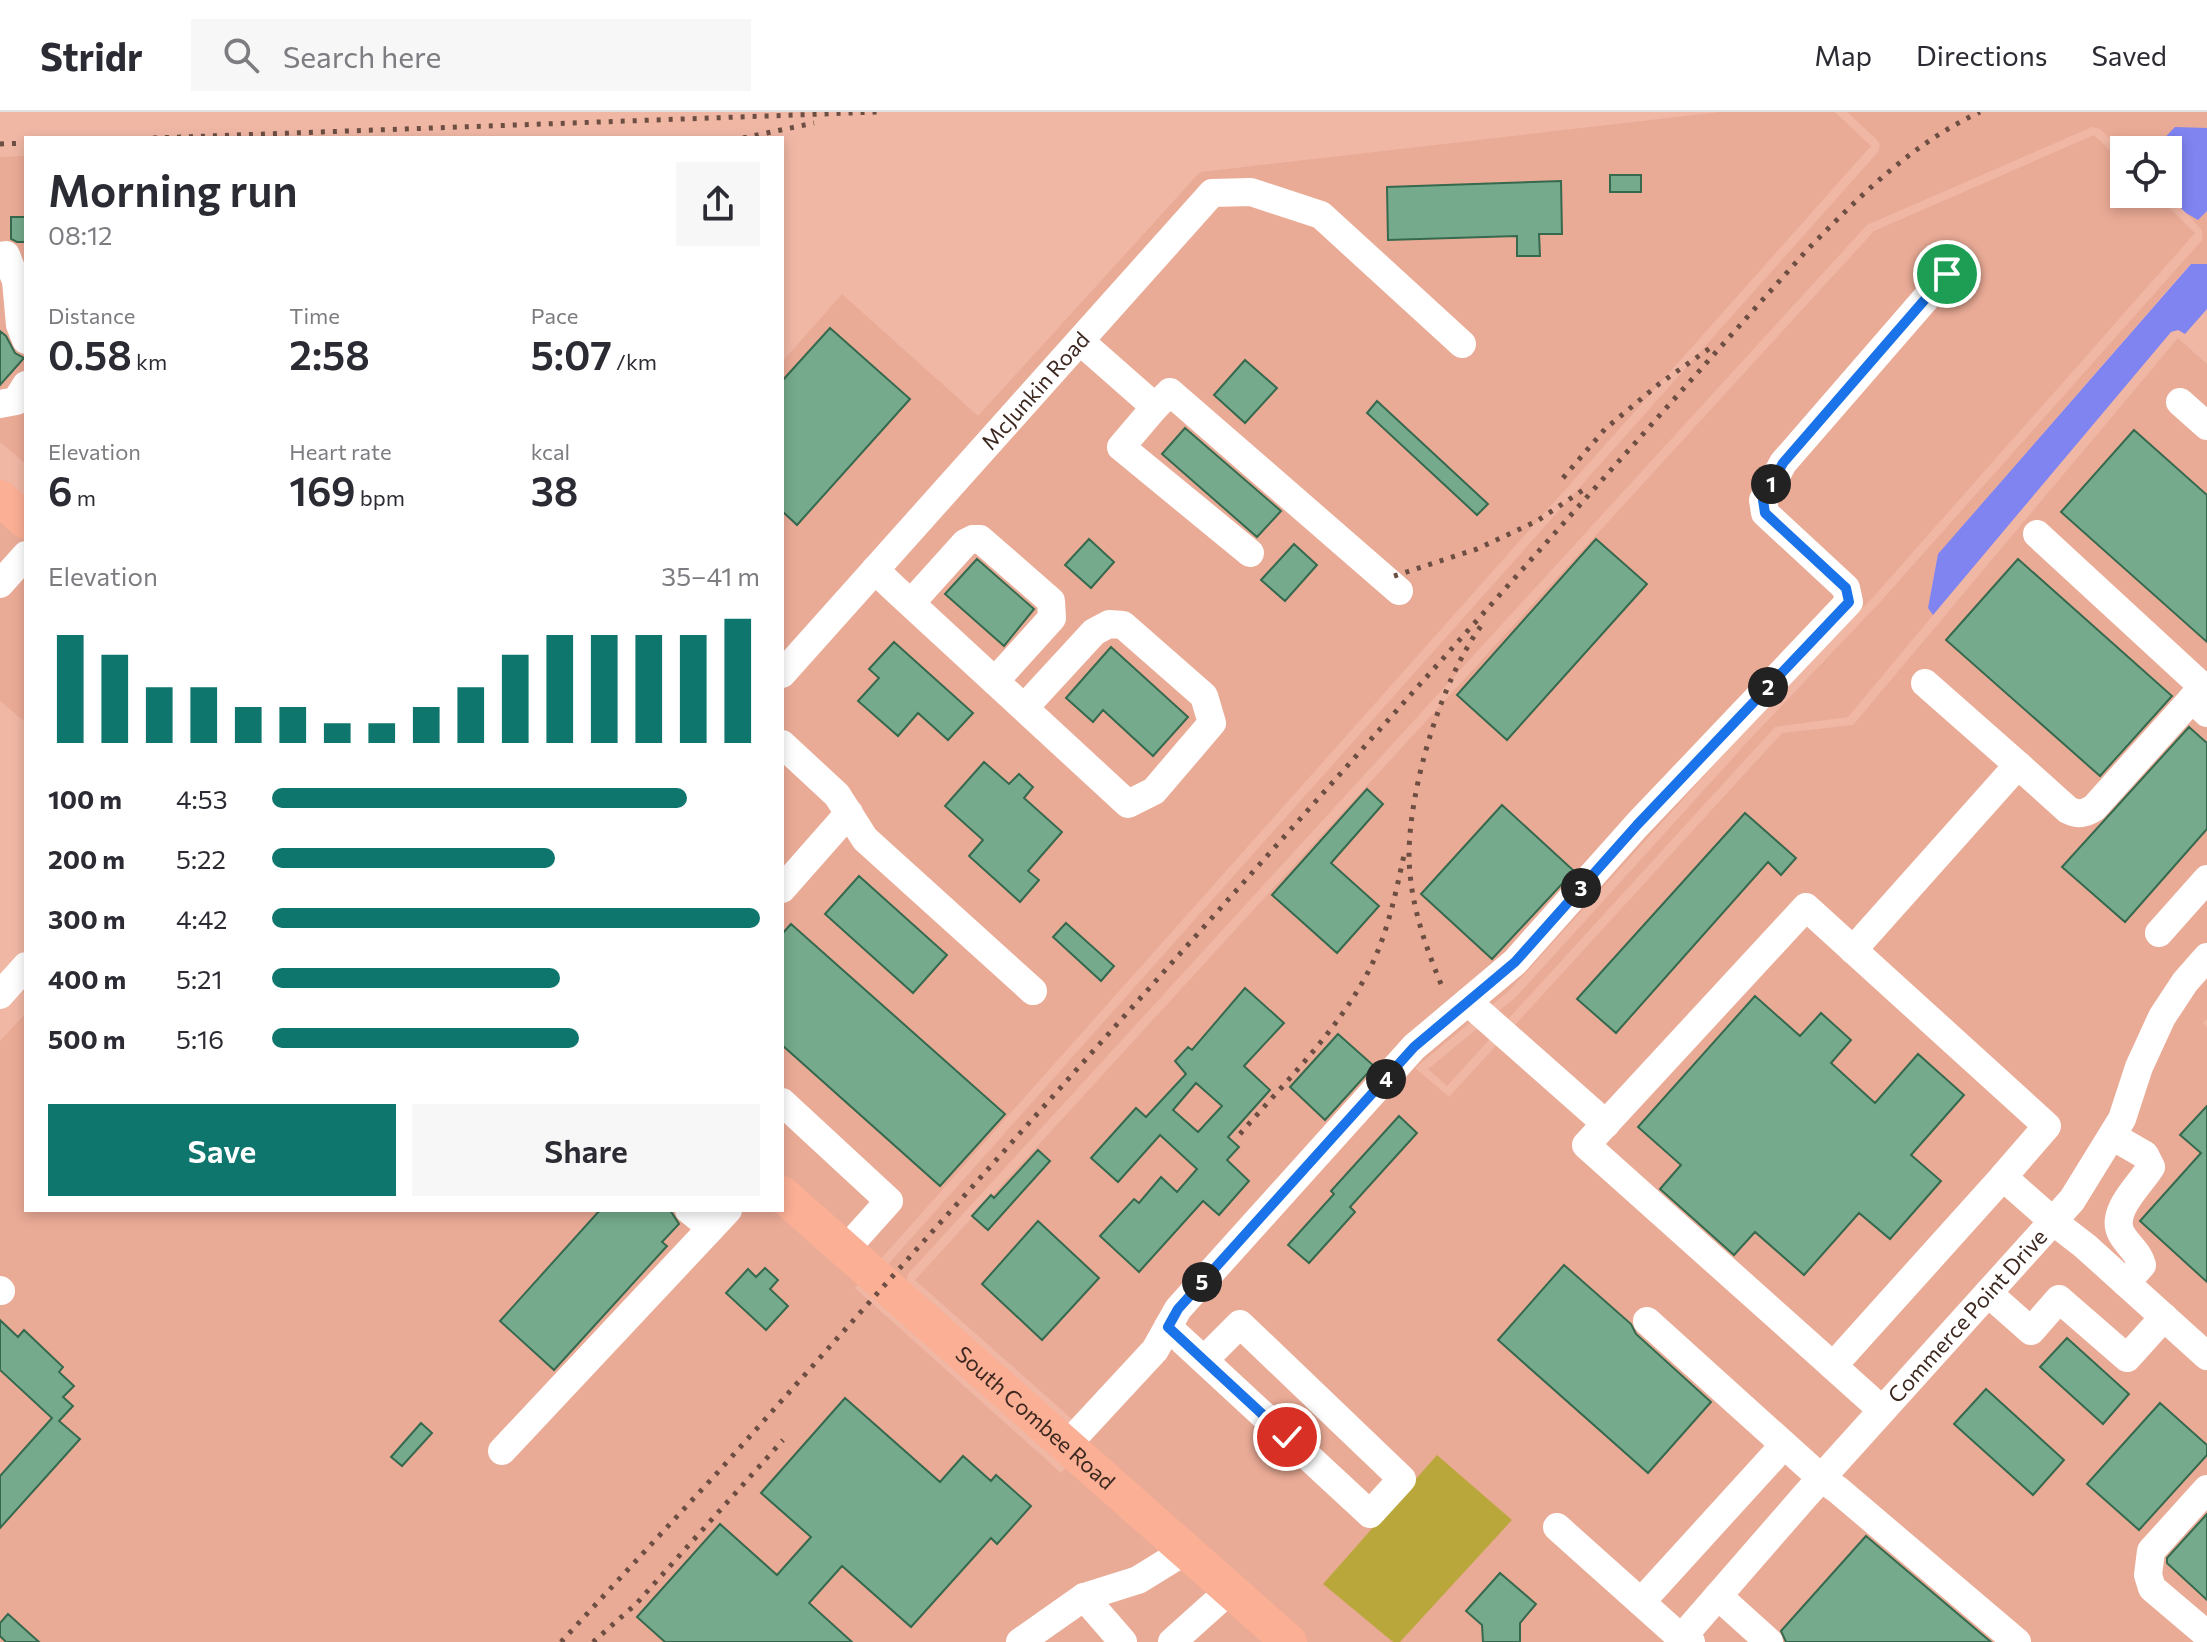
<!DOCTYPE html>
<meta charset="utf-8">
<style>
:root{--surface:#fff;--page:#f7f7f7;--text:#2b2b33;--muted:#7c7c81;--line:#e1e1e2;--accent:#0f766e}
body{margin:0;font-family:Commissioner,sans-serif;background:var(--page);color:var(--text);height:100vh;display:flex;flex-direction:column;font-size:30px;white-space:nowrap}
*{box-sizing:border-box;margin:0}
p{font-size:26px;color:var(--muted)}
.icon{flex:none;width:44px;height:44px;fill:none;stroke:currentColor;stroke-width:2;stroke-linecap:round;stroke-linejoin:round}
.map{position:relative;flex:1;overflow:hidden}
.side{position:absolute;left:24px;top:24px;width:760px;height:1076px;display:flex;flex-direction:column;background:var(--surface);border-radius:0px;box-shadow:0 4px 12px #0003}
.side>*{flex:none}
.tools{position:absolute;left:2110px;top:24px;display:grid;gap:16px}
.tools a{display:grid;place-items:center;width:72px;height:72px;border-radius:0px;background:var(--surface);box-shadow:0 4px 12px #0003;font-size:40px}
.pin{position:absolute;display:grid;place-items:center;width:68px;height:68px;color:#fff;margin:-34px;border:4px solid #fff;border-radius:50%;box-shadow:0 2px 8px #0007}
.km{position:absolute;width:40px;height:40px;margin:-20px;border-radius:50%;background:#222;color:#fff;font-size:22px;line-height:40px;text-align:center}
.round{display:grid;place-items:center;flex:none;width:84px;height:84px;border-radius:0px;background:var(--page)}
.headline{display:flex;align-items:center;justify-content:space-between;height:136px;padding:0 24px}
h1{font-size:44px;font-weight:600;line-height:60px}
.stats{display:grid;grid-template-columns:repeat(3,1fr);gap:12px;height:136px;padding:8px 24px}
.stats div{display:grid;align-content:center}
.stats b{font-size:40px;font-weight:600}
.stats small{font-size:22px;font-weight:400}
.stats p{font-size:22px}
.chart{height:224px;padding:16px 24px}
.chart p{display:flex;justify-content:space-between}
.chart svg{width:100%;height:144px;margin-top:8px;stroke:var(--accent);stroke-width:6}
.cta{display:flex;gap:16px;margin-top:auto;padding:16px 24px}
.cta a{flex:1;height:92px;border-radius:0px;background:var(--accent);color:#fff;font-size:32px;font-weight:600;line-height:92px;text-align:center}
.cta a+a{background:var(--page);color:var(--text)}
ul{padding:0 24px;list-style:none;font-size:26px}
li{display:grid;grid-template-columns:128px 96px 1fr;align-items:center;height:60px}
li i{height:20px;border-radius:10px;background:var(--accent)}
header{display:flex;align-items:center;gap:48px;box-sizing:border-box;height:112px;padding:0 40px;background:var(--surface);border-bottom:2px solid var(--line)}
header strong{font-size:38px}
nav{display:flex;gap:44px;margin-inline-start:auto;font-size:28px}
.search{width:560px;height:72px;background:var(--page);display:flex;align-items:center;gap:20px;box-sizing:border-box;padding:0 28px;border-radius:0px;color:var(--muted);font-size:30px}
.map>svg:first-child{display:block}
.built{fill:#eaab96}
.green{fill:#baa73c}
.water{fill:#7f84f1}
.building{fill:#75aa8c;stroke:#36694e;stroke-width:2;fill-rule:evenodd}
.lines{fill:none;stroke-linecap:round;stroke-linejoin:round}
.minor{stroke:#fff;stroke-width:28}
.major{stroke:#fbaf95;stroke-width:36}
.rail{stroke:#6c4e43;stroke-width:5;stroke-dasharray:4 8;stroke-linecap:butt}
.route-casing{stroke:#fff;stroke-width:16}
.route{stroke:#1a73e8;stroke-width:10}
.labels{text-anchor:middle;stroke-width:6;stroke-linejoin:round;paint-order:stroke}
.street-label{font-size:22px;fill:#3d2820;stroke:#f0b7a5}
</style>
<header>
<strong>Stridr</strong>
<div class="search"><svg class="icon" aria-label="search" viewBox="0 0 24 24"><circle cx="10" cy="10" r="6"/><path d="M15 15l6 6"/></svg>Search here</div>
<nav><a>Map</a><a>Directions</a><a>Saved</a></nav>
</header>
<div class="map">
<svg width="2207" height="1530" viewBox="0 0 2207 1530">
<rect width="100%" height="100%" fill="#f0b7a5"/>
<path class="built" d="M1720 0H1835L1871 34 855 1176 1061 1361 1091 1324 915 1168 1874 119 2094 23 2124 52V82H2155L2195 121 1875 483 1744 620 1510 878 1415 956 1449 985 1782 621 1853 613 2178 226 2207 252V907L2203 911 2207 915V1530H0V929L26 901V1098H782V250L842 182 978 304 1200 60Z
M1847 0H2207V16H2175L2153 38H2124V41L2100 17 2092 15 1867 113 908 1162 906 1170 882 1159 1878 40 1880 33 1877 28Z
M26 44V352L0 330V45Z
M2207 99V152H2190L1938 442 1928 496 1933 503 1848 605 1775 615 1447 974 1428 957 1517 884 1751 626 1881 489 2202 128V118L2186 101 2198 108Z
M0 399 26 422V611L0 589Z"/>
<path class="green" d="M1437 1343 1512 1408 1400 1530H1393L1323 1472Z"/>
<path class="water" d="M2175 15 2207 16V99L2198 108 2186 101 2166 82 2168 38H2153Z
M2191 152H2207V197L2185 222 2178 218 2171 220 1933 503 1928 496 1938 442Z"/>
<path class="building" d="M1610 63H1641V80H1610Z
M1561 69 1562 122H1539L1540 144H1517V124L1388 128 1387 75Z
M11 105H26V130H17L11 127Z
M830 216 910 287 797 413 782 399V269Z
M0 219 6 224 15 241 24 246 0 273Z
M1245 248 1277 276 1245 311 1214 283Z
M1377 289 1488 392 1477 403 1367 301Z
M1185 316 1281 399 1257 425 1162 342Z
M2134 318 2207 383V530L2061 400Z
M1089 427 1114 450 1091 476 1065 453Z
M1596 427 1647 472 1507 628 1457 583Z
M1294 432 1317 453 1285 489 1261 468Z
M977 447 1034 497 1004 534 945 482Z
M2018 447 2172 584 2100 664 1946 528Z
M894 530 973 601 948 628 918 601 898 624 858 589 879 566 869 557Z
M1111 535 1188 605 1153 644 1103 598 1093 610 1066 586Z
M2189 615 2207 631V717L2125 810 2062 755Z
M984 650 1009 672 1019 662 1033 675 1024 686 1062 720 1028 759 1039 768 1020 790 969 744 983 728 945 694Z
M1367 677 1383 692 1331 751 1379 794 1337 841 1272 783Z
M1502 693 1574 759 1492 847 1421 782Z
M1745 701 1796 746 1781 763 1768 750 1616 921 1577 887Z
M859 764 947 843 913 881 825 802Z
M1066 811 1114 854 1101 869 1053 825Z
M791 812 1005 1002 940 1074 782 933V822Z
M1245 876 1284 911 1244 954 1270 978 1228 1025 1239 1035 1227 1048 1249 1069 1219 1103 1203 1089 1139 1160 1100 1124 1134 1087 1139 1091 1161 1065 1177 1080 1197 1057 1160 1023 1118 1070 1091 1046 1136 996 1146 1005 1186 962 1175 949 1188 935 1192 938ZM1196 971 1222 994 1198 1020 1173 998Z
M1755 884 1800 924 1821 901 1851 928 1831 951 1875 991 1918 942 1964 983 1911 1043 1941 1069 1890 1127 1859 1101 1804 1163 1755 1120 1734 1143 1660 1077 1681 1053 1638 1015Z
M1338 922 1374 954 1325 1008 1290 975Z
M2207 994V1170L2140 1109 2201 1041 2180 1023Z
M1399 1004 1417 1021 1350 1095 1355 1100 1309 1151 1288 1133 1334 1082 1331 1079Z
M1038 1038 1050 1049 988 1118 972 1104 991 1083 994 1086Z
M600 1098H670L679 1112 662 1130 667 1134 554 1258 500 1209Z
M1038 1109 1099 1166 1042 1228 982 1172Z
M1564 1153 1631 1212 1636 1222 1711 1290 1648 1361 1498 1228Z
M765 1156 778 1168 770 1177 788 1194 766 1218 726 1181 748 1157 756 1165Z
M0 1208 18 1225 24 1218 63 1255 59 1260 74 1274 63 1285 73 1294 59 1309 80 1327 0 1416V1364L52 1306 0 1258Z
M2067 1226 2129 1282 2103 1312 2040 1255Z
M1986 1277 2064 1348 2033 1383 1954 1312Z
M845 1286 940 1370 963 1344 991 1369 996 1363 1031 1394 997 1432 991 1426 911 1515 842 1454 809 1491 852 1530H665L637 1505 720 1412 777 1463 811 1425 761 1381Z
M2160 1291 2207 1333V1343L2139 1418 2087 1372Z
M421 1311 432 1321 402 1354 391 1345Z
M2207 1402V1488L2167 1451V1446Z
M1866 1424 1991 1530H1786L1781 1519Z
M1500 1461 1536 1492 1520 1511V1530H1483L1482 1513 1466 1499Z
M8 1502 39 1530H6L0 1524V1511Z"/>
<g class="lines">
<g class="minor">
<path d="M0 144 6 143 16 169 20 213 26 228"/>
<path d="M1080 229 1155 295 1170 280 1399 479"/>
<path d="M2180 290 2207 314"/>
<path d="M0 292 16 289 26 273"/>
<path d="M1155 295 1121 335 1250 441"/>
<path d="M2037 422 2203 575 2192 587 2207 601"/>
<path d="M875 458 895 477 1128 692 1154 679 1212 611 1204 584 1123 513 1109 512 1094 520 1024 596"/>
<path d="M0 472 26 443"/>
<path d="M911 491 965 431 973 427H980L1051 489 1052 506 995 569"/>
<path id="s1" d="M782 562 1212 81 1251 80 1321 103 1462 232"/>
<path d="M782 632 837 683 865 727 1033 879"/>
<path d="M2018 653 2068 698C2078 703 2084 702 2094 696L2192 587"/>
<path d="M782 777 849 701"/>
<path d="M2159 821 2207 767"/>
<path d="M1853 838 2018 653 1925 571"/>
<path d="M0 883 26 854"/>
<path d="M1468 890 1606 1012"/>
<path d="M782 990 889 1089 845 1138"/>
<path d="M2112 1024 2145 1043 2151 1055C2140 1073 2110 1099 2121 1121 2127 1133 2139 1140 2142 1153L2126 1171"/>
<path d="M689 1098 711 1116"/>
<path d="M0 1178 1 1179"/>
<path d="M1988 1181 2031 1219 2059 1187 2127 1246 2164 1205"/>
<path d="M1647 1209 1821 1366 1838 1378 2017 1530"/>
<path d="M1168 1215 1370 1402 1402 1367 1240 1212 1204 1248"/>
<path d="M1833 1254 1586 1033 1806 795 2047 1014 2003 1065"/>
<path d="M1882 1298 1833 1254 2003 1065 2054 1110 2085 1134 2207 1244"/>
<path d="M1066 1334 1155 1238 1178 1197 1414 935 1515 850 1637 713 1849 490 1846 476 1765 401 1763 388 1783 351 1947 162"/>
<path d="M502 1339 728 1098"/>
<path d="M2207 1377 2151 1439 2148 1463 2152 1476 2205 1521 2207 1518"/>
<path d="M1557 1415 1681 1526 1691 1530"/>
<path d="M1718 1484 1769 1530"/>
<path d="M1084 1485 1123 1530"/>
<path d="M1641 1490 1784 1333"/>
<path d="M1020 1530 1084 1485 1138 1468 1185 1439"/>
<path d="M1172 1530 1230 1478"/>
<path id="s2" d="M1678 1530 1805 1384 2072 1088 2122 1007 2139 955 2162 905 2185 870 2207 845"/>
</g>
<g class="major">
<path d="M0 386 26 409"/>
<path id="s3" d="M782 1082 1289 1530"/>
</g>
<path class="rail" d="M153 26 878 0
M743 26 814 11
M0 32 26 31
M1563 366 1605 317 1659 272 1713 234
M1394 464 1477 437 1537 409 1586 376
M1441 872C1424 831 1409 787 1409 741 1410 674 1441 569 1481 514
M1240 1022C1284 971 1335 922 1367 862 1387 825 1395 784 1404 743
M561 1530 719 1359 1807 138C1860 84 1911 32 1980 0
M593 1530 636 1492 783 1328"/>
</g>
<g class="lines">
<g class="route-casing">
<path id="route" d="M1287 1325 1168 1215 1178 1197 1414 935 1515 850 1637 713 1849 490 1846 476 1765 401 1763 388 1783 351 1947 162"/>
</g>
<use href="#route" class="route"/>
</g>
<g class="labels">
<g class="street-label">
<text dy="8" stroke="none"><textPath href="#s1" startOffset="380">McJunkin Road</textPath></text>
<text dy="8" stroke="none"><textPath href="#s2" startOffset="436">Commerce Point Drive</textPath></text>
<text dy="8" stroke="none"><textPath href="#s3" startOffset="338">South Combee Road</textPath></text>
</g>
</g>
</svg>
<div class="tools">
<a><svg class="icon" aria-label="locate" viewBox="0 0 24 24"><circle cx="12" cy="12" r="6"/><path d="M12 2v4M12 18v4M2 12h4M18 12h4"/></svg></a>
</div>
<div class="pin" style="left:1947px;top:162px;background:#1e9e55"><svg class="icon" aria-label="arrive" viewBox="0 0 24 24"><path d="M6 21V4h12l-3 4 3 4H6"/></svg></div>
<div class="pin" style="left:1287px;top:1325px;background:#d93025"><svg class="icon" aria-label="check" viewBox="0 0 24 24"><path d="M5 12l5 5 9-10"/></svg></div>
<b class="km" style="left:1771px;top:372px">1</b>
<b class="km" style="left:1768px;top:575px">2</b>
<b class="km" style="left:1581px;top:776px">3</b>
<b class="km" style="left:1386px;top:967px">4</b>
<b class="km" style="left:1202px;top:1170px">5</b>
<section class="side">
<div class="headline"><div><h1>Morning run</h1><p>08:12</p></div><a class="round"><svg class="icon" aria-label="share" viewBox="0 0 24 24"><path d="M12 15V3M7 8l5-5 5 5M5 13v7h14v-7"/></svg></a></div>
<div class="stats">
<div><p>Distance</p><b>0.58<small> km</small></b></div>
<div><p>Time</p><b>2:58</b></div>
<div><p>Pace</p><b>5:07<small> /km</small></b></div>
</div>
<div class="stats">
<div><p>Elevation</p><b>6<small> m</small></b></div>
<div><p>Heart rate</p><b>169<small> bpm</small></b></div>
<div><p>kcal</p><b>38</b></div>
</div>
<div class="chart"><p><span>Elevation</span>35–41 m</p>
<svg viewBox="0 0 160 44" preserveAspectRatio="none"><path d="M5 44V11M15 44V17M25 44V27M35 44V27M45 44V33M55 44V33M65 44V38M75 44V38M85 44V33M95 44V27M105 44V17M115 44V11M125 44V11M135 44V11M145 44V11M155 44V6"/></svg>
</div>
<ul>
<li><b>100 m</b>4:53<i style="width:85%"></i></li>
<li><b>200 m</b>5:22<i style="width:58%"></i></li>
<li><b>300 m</b>4:42<i style="width:100%"></i></li>
<li><b>400 m</b>5:21<i style="width:59%"></i></li>
<li><b>500 m</b>5:16<i style="width:63%"></i></li>
</ul>
<div class="cta"><a>Save</a><a>Share</a></div>
</section>
</div>
